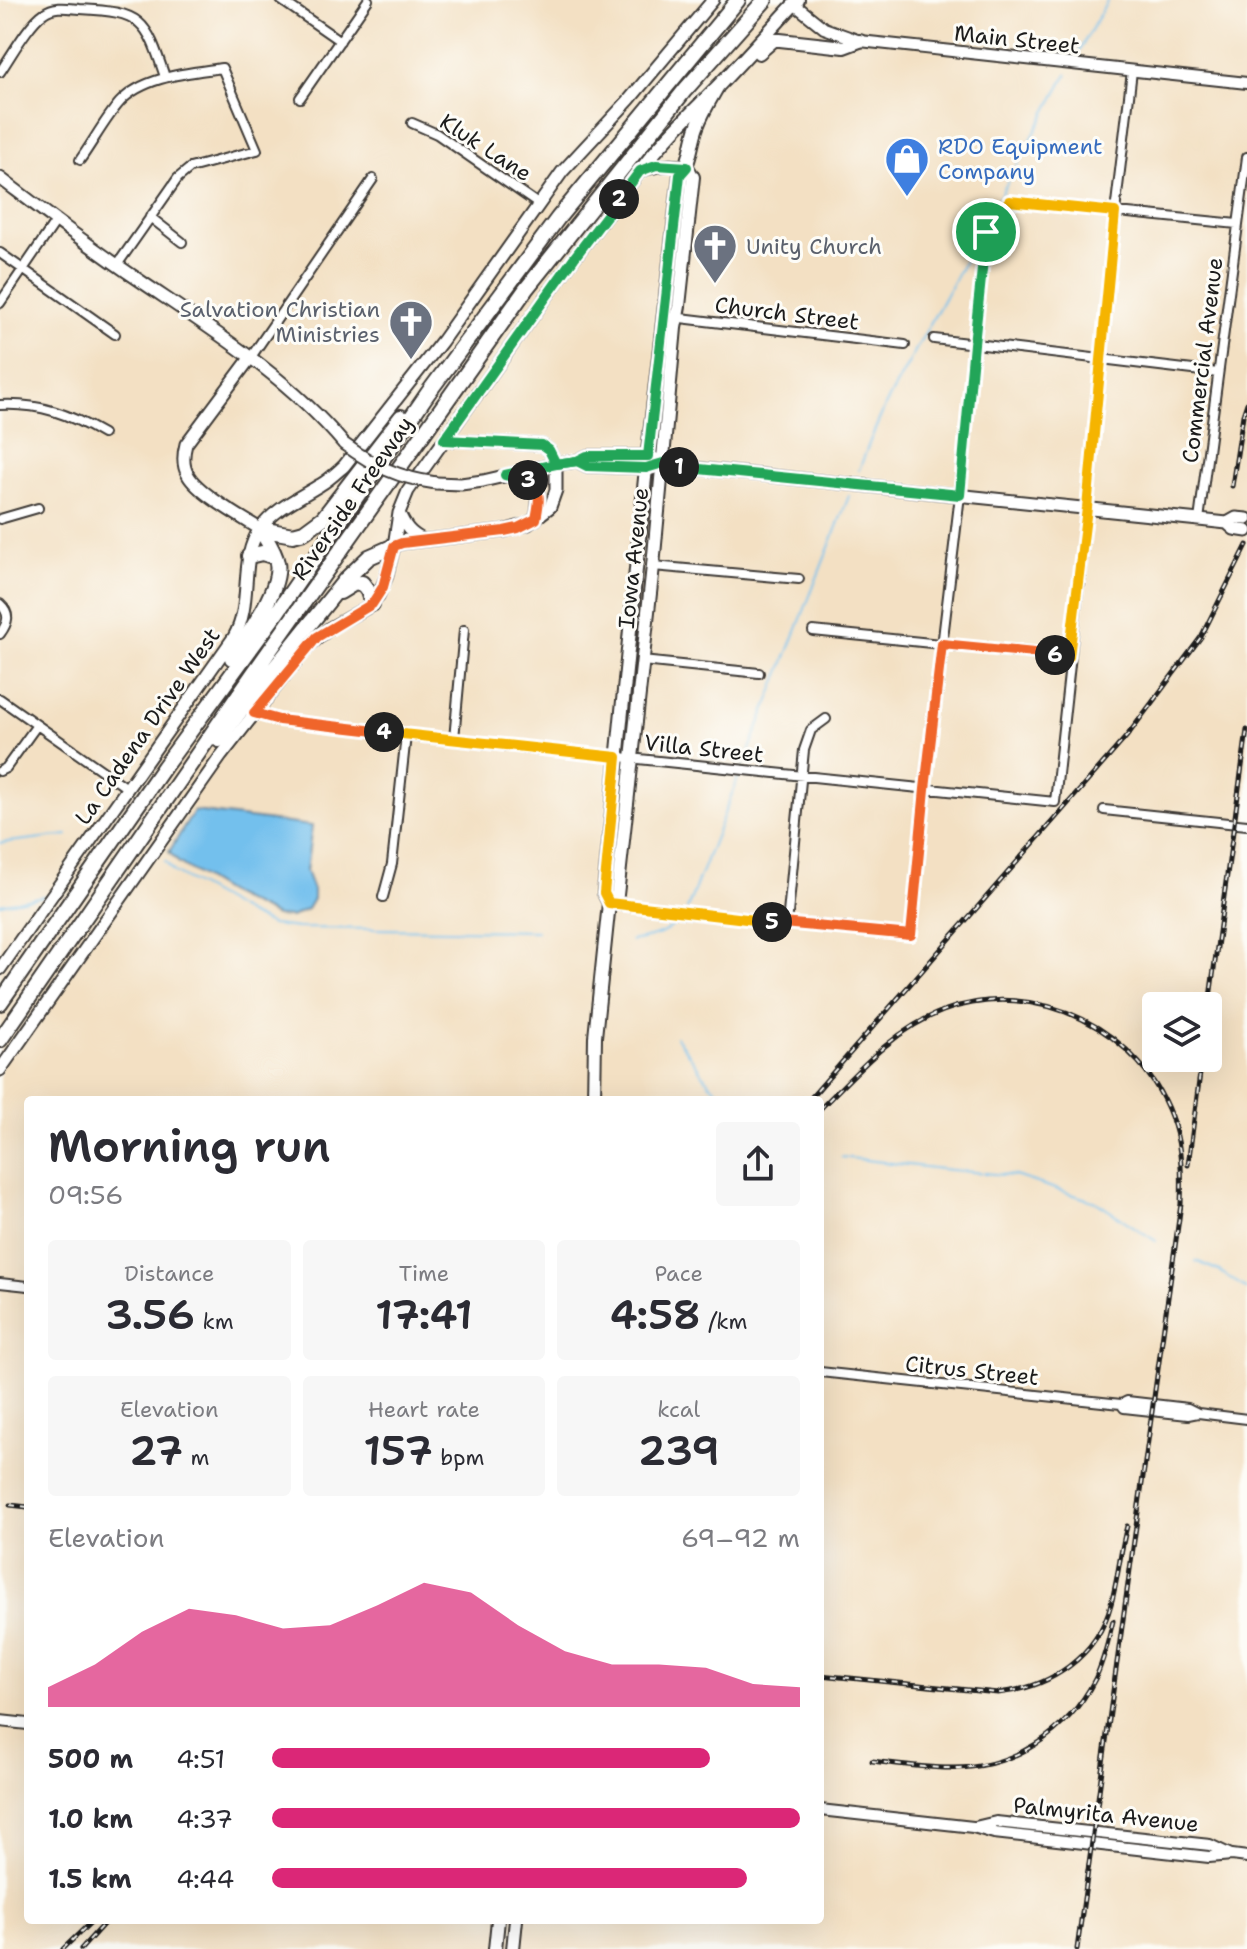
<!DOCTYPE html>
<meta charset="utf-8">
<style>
:root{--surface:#fff;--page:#f7f7f7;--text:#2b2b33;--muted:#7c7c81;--accent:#db2777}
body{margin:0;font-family:"Shantell Sans",sans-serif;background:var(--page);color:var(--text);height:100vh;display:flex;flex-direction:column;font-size:30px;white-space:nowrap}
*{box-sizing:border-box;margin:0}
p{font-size:26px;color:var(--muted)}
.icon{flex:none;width:44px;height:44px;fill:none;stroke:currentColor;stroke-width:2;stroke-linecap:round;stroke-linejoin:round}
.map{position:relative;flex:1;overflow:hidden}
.details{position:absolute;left:24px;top:1096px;width:800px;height:828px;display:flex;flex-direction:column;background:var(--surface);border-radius:8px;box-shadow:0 8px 32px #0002}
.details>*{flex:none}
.fabs{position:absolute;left:1142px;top:992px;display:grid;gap:16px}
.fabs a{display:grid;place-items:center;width:80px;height:80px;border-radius:8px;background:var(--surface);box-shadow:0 8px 32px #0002;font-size:40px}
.pin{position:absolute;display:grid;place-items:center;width:68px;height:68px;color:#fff;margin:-34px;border:4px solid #fff;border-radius:50%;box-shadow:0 2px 8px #0007}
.km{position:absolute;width:40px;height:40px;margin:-20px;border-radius:50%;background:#222;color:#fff;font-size:22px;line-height:40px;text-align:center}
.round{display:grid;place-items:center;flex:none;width:84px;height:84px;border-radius:8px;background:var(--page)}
.overview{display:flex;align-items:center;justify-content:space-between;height:136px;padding:0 24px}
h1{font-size:44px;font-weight:600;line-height:60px}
.metrics{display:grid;grid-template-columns:repeat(3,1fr);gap:12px;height:136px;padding:8px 24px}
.metrics div{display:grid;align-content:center;border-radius:8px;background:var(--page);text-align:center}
.metrics b{font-size:40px;font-weight:600}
.metrics small{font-size:22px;font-weight:400}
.metrics p{font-size:22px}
.chart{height:224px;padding:16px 24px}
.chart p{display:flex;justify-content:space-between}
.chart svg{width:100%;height:144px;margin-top:8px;fill:var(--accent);opacity:.7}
ul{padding:0 24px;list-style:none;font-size:26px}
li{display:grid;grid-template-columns:128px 96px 1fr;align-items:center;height:60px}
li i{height:20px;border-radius:10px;background:var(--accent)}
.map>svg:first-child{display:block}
.water{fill:#73c0ed;stroke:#486e84;stroke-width:2}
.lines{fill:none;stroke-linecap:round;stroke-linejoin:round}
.stream{stroke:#73c0ed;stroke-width:2}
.minor-casing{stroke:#3c3935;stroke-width:12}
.tertiary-casing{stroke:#3c3935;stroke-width:14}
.secondary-casing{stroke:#3c3935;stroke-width:15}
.primary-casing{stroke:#3c3935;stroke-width:16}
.motorway-casing{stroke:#3c3935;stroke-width:18}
.minor{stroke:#fff;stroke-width:8}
.tertiary{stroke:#fff;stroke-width:10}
.secondary{stroke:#fff;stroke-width:11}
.primary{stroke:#fff;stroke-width:12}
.motorway{stroke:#fff;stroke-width:14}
.rail-casing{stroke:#1c1c1c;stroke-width:5}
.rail{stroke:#fdfcf7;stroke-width:2;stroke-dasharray:6;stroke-linecap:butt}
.secondary-bridge-casing{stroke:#3c3935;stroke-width:15;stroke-linecap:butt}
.secondary-bridge{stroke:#fff;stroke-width:11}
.split-1-casing{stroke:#fff;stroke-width:16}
.split-2-casing{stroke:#fff;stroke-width:16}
.split-3-casing{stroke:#fff;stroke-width:16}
.split-4-casing{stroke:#fff;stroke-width:16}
.split-5-casing{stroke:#fff;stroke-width:16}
.split-6-casing{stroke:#fff;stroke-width:16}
.split-7-casing{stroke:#fff;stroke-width:16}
.split-1{stroke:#22a559;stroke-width:10}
.split-2{stroke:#22a559;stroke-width:10}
.split-3{stroke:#22a559;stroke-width:10}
.split-4{stroke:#f0652b;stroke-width:10}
.split-5{stroke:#f5b400;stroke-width:10}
.split-6{stroke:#f0652b;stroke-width:10}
.split-7{stroke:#f5b400;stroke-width:10}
.labels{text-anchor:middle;stroke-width:6;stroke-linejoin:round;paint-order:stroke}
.street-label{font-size:22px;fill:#1c1c1c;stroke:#fdfcf7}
.shop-label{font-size:22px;fill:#366cbe;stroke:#fdfcf7;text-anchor:start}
.worship-label{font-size:22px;fill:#5b616d;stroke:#fdfcf7;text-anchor:start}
</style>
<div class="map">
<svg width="1247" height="1949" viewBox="0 0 1247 1949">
<rect width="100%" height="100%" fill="#fdfcf7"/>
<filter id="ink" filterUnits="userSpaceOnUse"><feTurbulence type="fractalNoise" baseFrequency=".0125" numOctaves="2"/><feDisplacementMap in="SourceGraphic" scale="16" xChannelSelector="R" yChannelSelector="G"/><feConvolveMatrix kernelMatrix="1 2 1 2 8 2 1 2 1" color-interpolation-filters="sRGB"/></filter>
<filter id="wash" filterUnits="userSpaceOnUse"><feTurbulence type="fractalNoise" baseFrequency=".006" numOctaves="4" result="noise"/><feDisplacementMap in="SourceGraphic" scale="32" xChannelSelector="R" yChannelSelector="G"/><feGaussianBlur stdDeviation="1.8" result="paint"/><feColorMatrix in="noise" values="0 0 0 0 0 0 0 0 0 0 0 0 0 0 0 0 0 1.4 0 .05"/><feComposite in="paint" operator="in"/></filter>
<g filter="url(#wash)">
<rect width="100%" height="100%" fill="#f3e0c3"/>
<path class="water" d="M194 811 312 826 306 871 313 890V899L307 909 291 917 276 916 226 892 178 862 169 852Z"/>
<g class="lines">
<path class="stream" d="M1077 55 1108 0
M859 470 870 441 886 404 1067 74
M743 767 849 496
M0 843 68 835
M165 861 174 872 248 914 272 925 298 928 537 931
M0 904 44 896
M687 909 740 773
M631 941C654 937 670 934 684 914
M676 1037 710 1084 728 1100
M841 1157 941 1169 1015 1176 1096 1202 1156 1241
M1196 1261 1219 1271 1247 1289"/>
</g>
</g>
<g filter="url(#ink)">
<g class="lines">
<g class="minor-casing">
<path id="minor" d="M281 0 340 41
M0 72C11 56 29 23 44 13 55 5 67 8 80 9 142 12 146 19 165 77
M300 98 368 0
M412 123 437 134 538 204
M80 160C93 142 105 119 120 102 144 76 189 73 222 68L257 150 190 168 178 178 117 265
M150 217 182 242
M0 253 115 334
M0 303 56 221
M664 316 905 345
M934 339 1218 373
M251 357 373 179
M0 405C40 403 69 414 103 434
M0 519 38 508
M1199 520 1247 157
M653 566 799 579
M0 604C11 614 8 623 0 634
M813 631 1069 657
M642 661 759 673
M0 699 127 788
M254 713 279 720 406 735 1055 802 1087 508 1115 212 1132 71
M454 739 464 630
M0 771 6 768 37 725
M1104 810 1247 825
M383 897 392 864 406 735
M609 903 688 913 911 935 925 789 960 495 974 344 986 232 1009 201 1237 224
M787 924 804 750 811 730 826 719
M0 1283 28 1286
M820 1372 1121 1404 1127 1401 1188 1408 1198 1413
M1121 1404 1124 1408 1188 1415 1198 1413 1247 1419"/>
</g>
<g class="tertiary-casing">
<path id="tertiary" d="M794 4 824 28 860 41 1247 83
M444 440 542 445 549 450 556 464
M0 1721 28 1724
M820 1810 973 1827 994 1833 1209 1857 1232 1855 1247 1857
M975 1827 996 1822 1210 1845 1231 1855"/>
</g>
<g class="secondary-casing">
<path id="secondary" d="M0 178C46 213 91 248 139 280 211 329 287 376 344 444
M251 357 186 444C183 455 182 465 188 475 198 493 241 517 260 529
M577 461 587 466 646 468 655 466
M510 476C541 479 541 492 536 519
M436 483 461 484 483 481 556 464 577 461 587 456H648L674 466 1199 520 1227 523 1234 529 1247 531
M399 513C405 527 410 533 423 540
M1227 523 1236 518 1247 519
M394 546 402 543 504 531 528 524 550 507 556 490V464
M0 969 234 637C254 601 238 560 260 529 274 509 299 498 320 485 329 480 336 473 344 466L442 341 562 172 629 100 713 0
M0 1070 221 756 307 647 330 628 366 608 378 596 386 578 394 546 399 513 408 491 574 258 640 171C657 165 670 164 687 167"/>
</g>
<g class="primary-casing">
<path id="primary" d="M759 53 774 40H780L844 47 860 41
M640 171C665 137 692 113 721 83 747 56 772 28 798 0
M609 903 617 895 653 566 675 328 679 306 693 177 687 167
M594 1100 595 1037 609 903 604 893 645 478 680 175C691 163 691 143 697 127 702 113 710 100 718 86
M495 1949 498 1920
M513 1949 516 1920"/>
</g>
<g class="motorway-casing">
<path id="motorway" d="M260 529 293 535 304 532 323 518 401 417
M249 556 262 553 275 557
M340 592 353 584 362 583 368 591 372 604
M232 658C247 637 282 588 277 563 275 551 266 539 260 529
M219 740 244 706 346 579 369 557 394 546
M0 1003 164 767 278 611 428 393 558 218 738 0
M0 1040 253 674 526 289 685 90 765 0"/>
</g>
<use href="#minor" class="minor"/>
<use href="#tertiary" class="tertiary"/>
<use href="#secondary" class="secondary"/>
<use href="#primary" class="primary"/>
<use href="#motorway" class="motorway"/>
<g class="rail-casing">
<path id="rail" d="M1232 486 1243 415 1247 403
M1208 1012 1247 730
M809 1100 1127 736 1201 637 1247 545
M820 1109C857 1072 893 1030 943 1011 1037 976 1144 1030 1174 1125 1182 1150 1182 1177 1181 1204L1077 1949
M1188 1165 1202 1058
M10 1505 28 1507
M820 1675 998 1693C1050 1688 1097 1657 1111 1604 1118 1579 1120 1552 1127 1526
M872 1761C898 1764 925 1768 951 1768 1012 1769 1068 1733 1095 1679 1104 1661 1108 1641 1113 1621
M63 1949 93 1920
M81 1949 107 1920"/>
</g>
<use href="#rail" class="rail"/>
<g class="secondary-bridge-casing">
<path id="secondary-bridge" d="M344 444C374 466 399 478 436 483"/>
</g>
<use href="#secondary-bridge" class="secondary-bridge"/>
</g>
</g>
<g class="lines" filter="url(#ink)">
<g class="split-1-casing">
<path id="split-1" d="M679 467 960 495 974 344 986 232"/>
</g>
<g class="split-2-casing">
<path id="split-2" d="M619 199 574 258 444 440 542 445 549 450 556 464 577 461 587 466 646 468 663 463 679 467"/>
</g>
<g class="split-3-casing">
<path id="split-3" d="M528 480 505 475 556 464 577 461 587 456H648L680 175 687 167 656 165 640 171 619 199"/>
</g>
<g class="split-4-casing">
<path id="split-4" d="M384 732 279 720 254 713 317 637 372 604 383 587 394 546 402 543 504 531 518 528 536 519C539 503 543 491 528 480"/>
</g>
<g class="split-5-casing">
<path id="split-5" d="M384 732 617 757 604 893 609 903 772 922"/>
</g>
<g class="split-6-casing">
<path id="split-6" d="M772 922 911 935 925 789 942 644 1055 655"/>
</g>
<g class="split-7-casing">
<path id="split-7" d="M986 232 1009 201 1115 212 1087 508 1069 657 1055 655"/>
</g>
<use href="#split-1" class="split-1"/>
<use href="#split-2" class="split-2"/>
<use href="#split-3" class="split-3"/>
<use href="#split-4" class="split-4"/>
<use href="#split-5" class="split-5"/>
<use href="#split-6" class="split-6"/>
<use href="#split-7" class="split-7"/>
</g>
<defs>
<g id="shop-pin" transform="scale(2.3)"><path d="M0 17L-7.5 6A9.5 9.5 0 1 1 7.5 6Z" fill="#3f7fe0" stroke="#fdfcf7"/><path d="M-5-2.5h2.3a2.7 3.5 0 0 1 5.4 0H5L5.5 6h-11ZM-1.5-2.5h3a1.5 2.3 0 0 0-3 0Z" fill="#fff"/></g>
<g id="church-pin" transform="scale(2.3)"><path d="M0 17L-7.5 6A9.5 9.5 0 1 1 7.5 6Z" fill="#6b7280" stroke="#fdfcf7"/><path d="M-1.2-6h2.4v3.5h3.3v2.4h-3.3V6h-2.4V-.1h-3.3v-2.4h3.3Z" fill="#fff"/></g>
</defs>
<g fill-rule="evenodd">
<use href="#shop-pin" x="907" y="159"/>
<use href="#church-pin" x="715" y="246"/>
<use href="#church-pin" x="411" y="322"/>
</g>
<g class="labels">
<g class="street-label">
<text transform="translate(1017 39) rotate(6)" y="8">Main Street</text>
<text transform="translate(486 147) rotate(33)" y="8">Kluk Lane</text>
<text transform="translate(787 313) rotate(7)" y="8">Church Street</text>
<text transform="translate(1202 360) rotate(-83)" y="8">Commercial Avenue</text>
<text transform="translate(352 498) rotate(-55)" y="8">Riverside Freeway</text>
<text transform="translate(633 558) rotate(-84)" y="8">Iowa Avenue</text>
<text transform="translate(147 726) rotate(-55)" y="8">La Cadena Drive West</text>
<text transform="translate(704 748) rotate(6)" y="8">Villa Street</text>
<text transform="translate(972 1370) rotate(6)" y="8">Citrus Street</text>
<text transform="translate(1106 1814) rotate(6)" y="8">Palmyrita Avenue</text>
</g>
<g class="shop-label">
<text x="938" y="154">RDO Equipment<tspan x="938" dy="25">Company</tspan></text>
</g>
<g class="worship-label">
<text x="746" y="254">Unity Church</text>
<text x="380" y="317" text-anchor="end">Salvation Christian<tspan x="380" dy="25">Ministries</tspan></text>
</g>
</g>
</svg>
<div class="fabs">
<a><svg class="icon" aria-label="layers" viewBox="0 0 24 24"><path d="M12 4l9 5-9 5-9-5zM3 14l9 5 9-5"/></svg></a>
</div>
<div class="pin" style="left:986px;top:232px;background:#1e9e55"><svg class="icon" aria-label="arrive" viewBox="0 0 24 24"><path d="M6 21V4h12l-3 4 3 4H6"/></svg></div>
<b class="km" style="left:679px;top:467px">1</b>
<b class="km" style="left:619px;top:199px">2</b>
<b class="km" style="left:528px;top:480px">3</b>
<b class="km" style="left:384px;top:732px">4</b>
<b class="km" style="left:772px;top:922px">5</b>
<b class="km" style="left:1055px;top:655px">6</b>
<section class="details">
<div class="overview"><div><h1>Morning run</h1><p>09:56</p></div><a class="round"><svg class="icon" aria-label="share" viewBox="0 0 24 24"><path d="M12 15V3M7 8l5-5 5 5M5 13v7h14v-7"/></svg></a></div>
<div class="metrics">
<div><p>Distance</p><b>3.56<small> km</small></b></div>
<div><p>Time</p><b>17:41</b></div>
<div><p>Pace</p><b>4:58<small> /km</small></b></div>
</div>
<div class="metrics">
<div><p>Elevation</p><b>27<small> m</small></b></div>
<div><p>Heart rate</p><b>157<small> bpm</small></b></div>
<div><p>kcal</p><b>239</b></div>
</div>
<div class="chart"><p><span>Elevation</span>69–92 m</p>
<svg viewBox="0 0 160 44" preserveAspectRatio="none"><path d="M0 44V38L10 31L20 21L30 14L40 16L50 20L60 19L70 13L80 6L90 9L100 19L110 27L120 31L130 31L140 32L150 37L160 38V44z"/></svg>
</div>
<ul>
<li><b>500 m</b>4:51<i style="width:83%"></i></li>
<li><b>1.0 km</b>4:37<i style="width:100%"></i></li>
<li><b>1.5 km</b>4:44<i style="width:90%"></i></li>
</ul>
</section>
</div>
